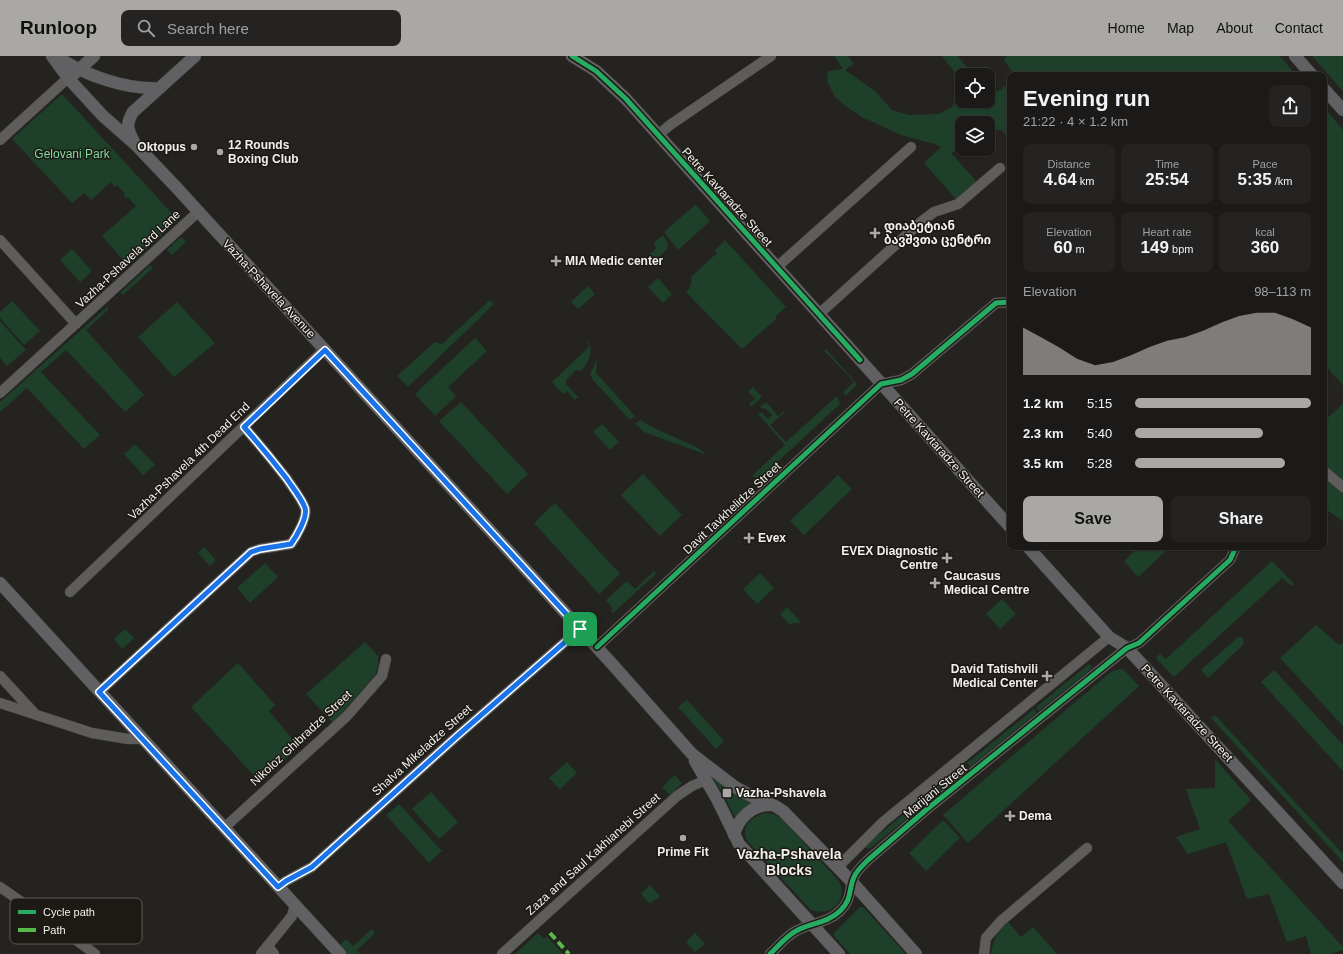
<!DOCTYPE html>
<meta charset="utf-8">
<style>
:root{--surface:#1b1a18;--page:#242321;--text:#f1f3f6;--muted:#a0a1a2;--line:#393837;--accent:#aaa8a5}
body{margin:0;font-family:Helvetica,"Noto Sans Georgian",sans-serif;background:var(--page);color:var(--text);height:100vh;display:flex;flex-direction:column;font-size:15px;white-space:nowrap}
*{box-sizing:border-box;margin:0}
p{font-size:13px;color:var(--muted)}
.icon{flex:none;width:22px;height:22px;fill:none;stroke:currentColor;stroke-width:2;stroke-linecap:round;stroke-linejoin:round}
.map{position:relative;flex:1;overflow:hidden}
.details{position:absolute;left:1007px;top:16px;width:320px;height:478px;display:flex;flex-direction:column;background:var(--surface);border-radius:8px;box-shadow:0 1px 3px #0004,0 0 0 1px var(--line)}
.details>*{flex:none}
.buttons{position:absolute;left:955px;top:12px;display:grid;gap:8px}
.buttons a{display:grid;place-items:center;width:40px;height:40px;border-radius:8px;background:var(--surface);box-shadow:0 1px 3px #0004,0 0 0 1px var(--line);font-size:20px}
.pin{position:absolute;display:grid;place-items:center;width:34px;height:34px;color:#fff;margin:-17px;border-radius:8px;box-shadow:0 2px 6px #0006}
.round{display:grid;place-items:center;flex:none;width:42px;height:42px;border-radius:8px;background:var(--page)}
.overview{display:flex;align-items:center;justify-content:space-between;height:68px;padding:0 16px}
h1{font-size:22px;font-weight:600;line-height:30px}
.metrics{display:grid;grid-template-columns:repeat(3,1fr);gap:6px;height:68px;padding:4px 16px}
.metrics div{display:grid;align-content:center;border-radius:8px;background:var(--page);text-align:center}
.metrics b{font-size:17px;font-weight:600}
.metrics small{font-size:11px;font-weight:400}
.metrics p{font-size:11px}
.chart{height:112px;padding:8px 16px}
.chart p{display:flex;justify-content:space-between}
.chart svg{width:100%;height:72px;margin-top:4px;fill:var(--accent);opacity:.7}
.primary-button{display:flex;gap:8px;margin-top:auto;padding:8px 16px}
.primary-button a{flex:1;height:46px;border-radius:8px;background:var(--accent);color:#111;font-size:16px;font-weight:600;line-height:46px;text-align:center}
.primary-button a+a{background:var(--page);color:var(--text)}
ul{padding:0 16px;list-style:none;font-size:13px}
li{display:grid;grid-template-columns:64px 48px 1fr;align-items:center;height:30px}
li i{height:10px;border-radius:5px;background:var(--accent)}
header{display:flex;align-items:center;gap:24px;box-sizing:border-box;height:56px;padding:0 20px;background:var(--accent);color:#111}
header strong{font-size:19px}
nav{display:flex;gap:22px;margin-inline-start:auto;font-size:14px}
.search{width:280px;height:36px;background:var(--page);display:flex;align-items:center;gap:10px;box-sizing:border-box;padding:0 14px;border-radius:8px;color:var(--muted);font-size:15px}
.map>svg:first-child{display:block}
.green{fill:#1e402a}
.lines{fill:none;stroke-linecap:round;stroke-linejoin:round}
.minor-casing{stroke:#3e3d3b;stroke-width:11}
.major-casing{stroke:#3e3d3b;stroke-width:13}
.minor{stroke:#5e5d5b;stroke-width:10}
.major{stroke:#616163;stroke-width:12}
.quiet{stroke:#58b947;stroke-width:4;stroke-dasharray:8 4;stroke-linecap:butt}
.cycleway-casing{stroke:#1d1a15;stroke-width:8}
.cycleway{stroke:#26ab63;stroke-width:5}
.route-casing{stroke:#fff;stroke-width:8}
.route{stroke:#1a73e8;stroke-width:5}
.poi-dot{fill:#aaa8a5;stroke:#1d1a15;stroke-width:1.5}
.labels{text-anchor:middle;stroke-width:3;stroke-linejoin:round;paint-order:stroke}
.poi-label{font-size:12px;font-weight:bold;fill:#f2f0ec;stroke:#1d1a15;text-anchor:start}
.park-label{font-size:12px;fill:#7edd9f;stroke:#1d1a15}
.street-label{font-size:12px;fill:#f2f0ec;stroke:#1d1a15}
.quarter-label{font-size:14px;font-weight:bold;fill:#f2f0ec;stroke:#1d1a15}
.key{fill:#1d1a15;stroke:#5d5a56;stroke-width:1}
.key-label{font-size:11px;fill:#f2f0ec}
</style>
<header>
<strong>Runloop</strong>
<div class="search"><svg class="icon" aria-label="search" viewBox="0 0 24 24"><circle cx="10" cy="10" r="6"/><path d="M15 15l6 6"/></svg>Search here</div>
<nav><a>Home</a><a>Map</a><a>About</a><a>Contact</a></nav>
</header>
<div class="map">
<svg width="1343" height="898" viewBox="0 0 1343 898">
<rect width="100%" height="100%" fill="#242320"/>
<path class="green" d="M834 0H848L854 8 845 14 876 36 892 54 909 59 939 58 953 50 959 40 958 21 942 0H958L972 19H962V45H988V36L994 38 1007 29 1010 35V85L1002 74H988V67H962V91L951 97 977 126 957 144 924 107 941 91 935 88 901 79 864 62 848 52 835 41 827 25 828 15 843 13Z
M1007 0H1280L1296 19H1014L1004 4Z
M1312 0H1343V35Z
M62 38 178 164 128 210 102 180 136 150 128 141 127 142 123 139 125 138 117 129 115 131 111 126 91 144 84 137 72 147 12 83Z
M1324 51 1343 74V329L1324 308Z
M696 149 710 165 678 194 664 176 694 150Z
M663 179C673 193 666 194 655 204L650 198 656 192 654 187Z
M181 181 186 186 172 199 167 194Z
M725 184 786 251 776 260V263L742 293 686 236C691 231 692 228 691 221L717 197 715 194Z
M72 193 92 215 80 226 60 204Z
M150 209 153 212 123 239 120 237Z
M657 223H659L672 238 663 247 648 231Z
M588 230 595 238 578 253 571 246Z
M490 244 494 248 408 331 397 320 435 286 442 288Z
M12 245 40 275 24 289 0 262V256Z
M177 246 215 287 174 321 138 281Z
M108 250V254L86 274 144 339 125 356 66 294 41 316 100 379 84 393 27 332 0 356V346Z
M0 265 26 294 7 310 0 302Z
M475 282 487 295 448 331 456 340 435 360 415 338Z
M587 284H588C594 294 589 306 581 315L576 314 566 324V328L578 341 575 344 567 335 563 338 552 326 590 290Z
M826 293 857 328 846 340 843 336 854 326 824 294Z
M597 303 596 317 635 360 630 364 593 324 590 318Z
M753 331 762 341 751 351 749 348 755 343 748 335Z
M837 340 840 348 759 423 752 420 785 389 758 358 761 356 768 363 772 359 765 352 763 353 760 351 766 346 778 360 784 355 785 356 770 369 786 386Z
M461 346 528 418 507 438 439 365Z
M1343 348V465L1324 452V365Z
M640 364 654 372 698 392 707 399 644 376 635 368Z
M602 368 619 386 610 394 593 376Z
M135 388 155 409 143 419 124 398Z
M643 418 682 459 660 480 621 439Z
M838 419 852 433 804 479 790 465Z
M555 447 620 518 599 538 534 467Z
M204 491 216 504 210 510 198 497Z
M1139 491H1164L1167 494 1138 521 1124 505Z
M1272 505 1294 528 1291 530 1282 522 1174 621 1156 602 1160 598 1166 603Z
M265 507 278 521 250 547 237 532Z
M654 515 656 518 613 557 611 555 613 553 606 544 627 525 635 533Z
M760 517 774 532 757 548 743 533Z
M1002 543 1016 558 1000 573 986 558Z
M787 551 800 565 799 567H793L790 569 780 558Z
M1316 569 1339 589 1343 587V670L1280 602Z
M125 573 134 582 122 593 114 583Z
M1238 581H1241L1244 584 1243 589 1208 622 1201 614Z
M365 586 378 600V610L375 619 333 667 306 638Z
M238 607 275 649 269 655 299 691 260 726 191 651Z
M1089 608 1092 610 1090 614 1039 655 1036 651Z
M1121 613 1124 614 1139 630 968 787 943 759 1107 619 1113 615Z
M1274 614 1343 689V715L1261 626Z
M687 644 724 685 716 693 678 651Z
M1034 653 1037 657 970 711 967 707Z
M1215 659 1343 798V806L1211 662Z
M1215 703 1251 744 1228 765 1343 891V894L1330 898H1311L1306 880 1287 886 1269 838 1247 843 1226 786 1188 798 1176 781 1200 773 1186 733 1215 732Z
M567 706 577 717 560 733 549 722Z
M963 710 967 714 869 793 865 791 866 789Z
M710 718 730 735 752 748 735 761 724 740Z
M675 719 682 727 670 739 662 731Z
M431 736 458 766 439 783 412 753Z
M399 748 442 795 429 807 386 759Z
M765 757 773 758 781 762 837 823C851 842 831 863 810 853L747 785C740 771 752 760 765 757Z
M943 764 960 782 926 815 909 797Z
M650 829 660 840 650 848 641 838Z
M860 851H863L906 898H850L834 880 833 878Z
M1008 866 1021 881 1033 871 1057 898H991C994 882 996 877 1008 866Z
M372 873 375 877 357 894 360 898H346L339 890 346 883 353 890Z
M538 877 544 883 547 880 563 898H515Z
M695 877 705 888 695 896 686 886Z"/>
<g class="lines">
<g class="minor-casing">
<path id="minor" d="M658 79 670 69 771 0
M0 84 68 22
M0 184 76 268
M777 211 911 91
M819 258 922 165 934 156 958 148 1000 112
M0 337 198 156
M1324 415 1343 431
M70 536 325 293
M597 591 881 328 901 324 912 318 996 247 1010 246
M0 620 35 658
M99 636 251 496 260 493 291 488C296 481 308 461 305 452 302 443 292 431 287 423 273 405 259 388 244 371
M0 647 92 677 128 683H143
M224 772 347 660 382 620 386 603
M838 811 883 766 1109 581
M0 831 75 883 95 898
M278 831 286 825 312 811 456 681 580 573
M268 890 274 898
M261 898 292 860 295 849
M502 898 677 740 692 730 706 724
M770 898C778 891 786 880 796 875 810 867 828 867 840 855 853 842 848 834 854 821 857 814 863 809 868 804L926 754 1127 592 1139 587 1230 504 1236 491
M984 898 986 882 1001 865 1087 792"/>
</g>
<g class="major-casing">
<path id="major" d="M52 0 68 22 103 60 136 89 176 131 613 609 692 698 735 731 755 742 775 750 783 755 852 826 916 898
M56 0C84 19 126 34 160 32
M572 0 596 15 626 43 1010 471
M1295 0 1312 19
M74 18 94 0
M1324 33 1343 54
M134 86C128 74 125 69 133 56L195 0
M1028 491 1109 581 1127 592 1343 827
M0 527 340 898
M695 705 717 743 739 788 839 898
M734 779C738 762 753 748 771 749"/>
</g>
<use href="#minor" class="minor"/>
<use href="#major" class="major"/>
<path class="quiet" d="M550 877 569 898"/>
<g class="cycleway-casing">
<path id="cycleway" d="M572 0 596 15 626 43 860 304
M597 591 881 328 901 324 912 318 996 247 1010 246
M278 831 286 825 312 811 456 681 580 573
M770 898C778 891 786 880 796 875 810 867 828 867 840 855 853 842 848 834 854 821 857 814 863 809 868 804L926 754 1127 592 1139 587 1230 504 1236 491"/>
</g>
<use href="#cycleway" class="cycleway"/>
</g>
<g class="lines">
<g class="route-casing">
<path id="route" d="M325 294 580 573 456 681 312 811 286 825 278 831 99 636 251 496 260 493 291 488C296 481 308 461 305 452 302 443 292 431 287 423 273 405 259 388 244 371Z"/>
</g>
<use href="#route" class="route"/>
</g>
<g class="poi-dot">
<circle cx="194" cy="91" r="4"/>
<circle cx="220" cy="96" r="4"/>
<path d="M873 171h4v4h4v4h-4v4h-4v-4h-4v-4h4z"/>
<path d="M554 199h4v4h4v4h-4v4h-4v-4h-4v-4h4z"/>
<path d="M747 476h4v4h4v4h-4v4h-4v-4h-4v-4h4z"/>
<path d="M945 496h4v4h4v4h-4v4h-4v-4h-4v-4h4z"/>
<path d="M933 521h4v4h4v4h-4v4h-4v-4h-4v-4h4z"/>
<path d="M1045 614h4v4h4v4h-4v4h-4v-4h-4v-4h4z"/>
<rect x="722" y="732" width="10" height="10" rx="2"/>
<path d="M1008 754h4v4h4v4h-4v4h-4v-4h-4v-4h4z"/>
<circle cx="683" cy="782" r="4"/>
</g>
<g class="labels">
<g class="poi-label">
<text x="228" y="93">12 Rounds<tspan x="228" dy="14">Boxing Club</tspan></text>
<text x="186" y="95" text-anchor="end">Oktopus</text>
<text x="884" y="174">დიაბეტიან<tspan x="884" dy="14">ბავშვთა ცენტრი</tspan></text>
<text x="565" y="209">MIA Medic center</text>
<text x="758" y="486">Evex</text>
<text x="938" y="499" text-anchor="end">EVEX Diagnostic<tspan x="938" dy="14">Centre</tspan></text>
<text x="944" y="524">Caucasus<tspan x="944" dy="14">Medical Centre</tspan></text>
<text x="1038" y="617" text-anchor="end">David Tatishvili<tspan x="1038" dy="14">Medical Center</tspan></text>
<text x="736" y="741">Vazha-Pshavela</text>
<text x="1019" y="764">Dema</text>
<text x="683" y="800" text-anchor="middle">Prime Fit</text>
</g>
<g class="park-label">
<text x="72" y="102">Gelovani Park</text>
</g>
<g class="street-label">
<text transform="translate(727 141) rotate(48)" y="4">Petre Kavtaradze Street</text>
<text transform="translate(128 203) rotate(-43)" y="4">Vazha-Pshavela 3rd Lane</text>
<text transform="translate(269 233) rotate(47)" y="4">Vazha-Pshavela Avenue</text>
<text transform="translate(939 392) rotate(48)" y="4">Petre Kavtaradze Street</text>
<text transform="translate(189 405) rotate(-44)" y="4">Vazha-Pshavela 4th Dead End</text>
<text transform="translate(732 452) rotate(-43)" y="4">Davit Tavkhelidze Street</text>
<text transform="translate(1187 657) rotate(47)" y="4">Petre Kavtaradze Street</text>
<text transform="translate(301 682) rotate(-43)" y="4">Nikoloz Ghibradze Street</text>
<text transform="translate(422 694) rotate(-42)" y="4">Shalva Mikeladze Street</text>
<text transform="translate(935 735) rotate(-39)" y="4">Marijani Street</text>
<text transform="translate(593 798) rotate(-42)" y="4">Zaza and Saul Kakhianebi Street</text>
</g>
<g class="quarter-label">
<text x="789" y="803">Vazha-Pshavela<tspan x="789" dy="16">Blocks</tspan></text>
</g>
</g>
<rect x="10" y="842" width="132" height="46" rx="6" class="key"/>
<rect x="18" y="854" width="18" height="4" fill="#26ab63"/>
<rect x="18" y="872" width="18" height="4" fill="#58b947"/>
<g class="key-label">
<text x="43" y="860">Cycle path</text>
<text x="43" y="878">Path</text>
</g>
</svg>
<div class="buttons">
<a><svg class="icon" aria-label="locate" viewBox="0 0 24 24"><circle cx="12" cy="12" r="6"/><path d="M12 2v4M12 18v4M2 12h4M18 12h4"/></svg></a>
<a><svg class="icon" aria-label="layers" viewBox="0 0 24 24"><path d="M12 4l9 5-9 5-9-5zM3 14l9 5 9-5"/></svg></a>
</div>
<div class="pin" style="left:580px;top:573px;background:#1e9e55"><svg class="icon" aria-label="arrive" viewBox="0 0 24 24"><path d="M6 21V4h12l-3 4 3 4H6"/></svg></div>
<section class="details">
<div class="overview"><div><h1>Evening run</h1><p>21:22 · 4 × 1.2 km</p></div><a class="round"><svg class="icon" aria-label="share" viewBox="0 0 24 24"><path d="M12 15V3M7 8l5-5 5 5M5 13v7h14v-7"/></svg></a></div>
<div class="metrics">
<div><p>Distance</p><b>4.64<small> km</small></b></div>
<div><p>Time</p><b>25:54</b></div>
<div><p>Pace</p><b>5:35<small> /km</small></b></div>
</div>
<div class="metrics">
<div><p>Elevation</p><b>60<small> m</small></b></div>
<div><p>Heart rate</p><b>149<small> bpm</small></b></div>
<div><p>kcal</p><b>360</b></div>
</div>
<div class="chart"><p><span>Elevation</span>98–113 m</p>
<svg viewBox="0 0 160 44" preserveAspectRatio="none"><path d="M0 44V15L10 21L20 27L30 34L40 38L50 36L60 32L70 27L80 23L90 21L100 17L110 12L120 8L130 6L140 6L150 10L160 15V44z"/></svg>
</div>
<ul>
<li><b>1.2 km</b>5:15<i style="width:100%"></i></li>
<li><b>2.3 km</b>5:40<i style="width:73%"></i></li>
<li><b>3.5 km</b>5:28<i style="width:85%"></i></li>
</ul>
<div class="primary-button"><a>Save</a><a>Share</a></div>
</section>
</div>
